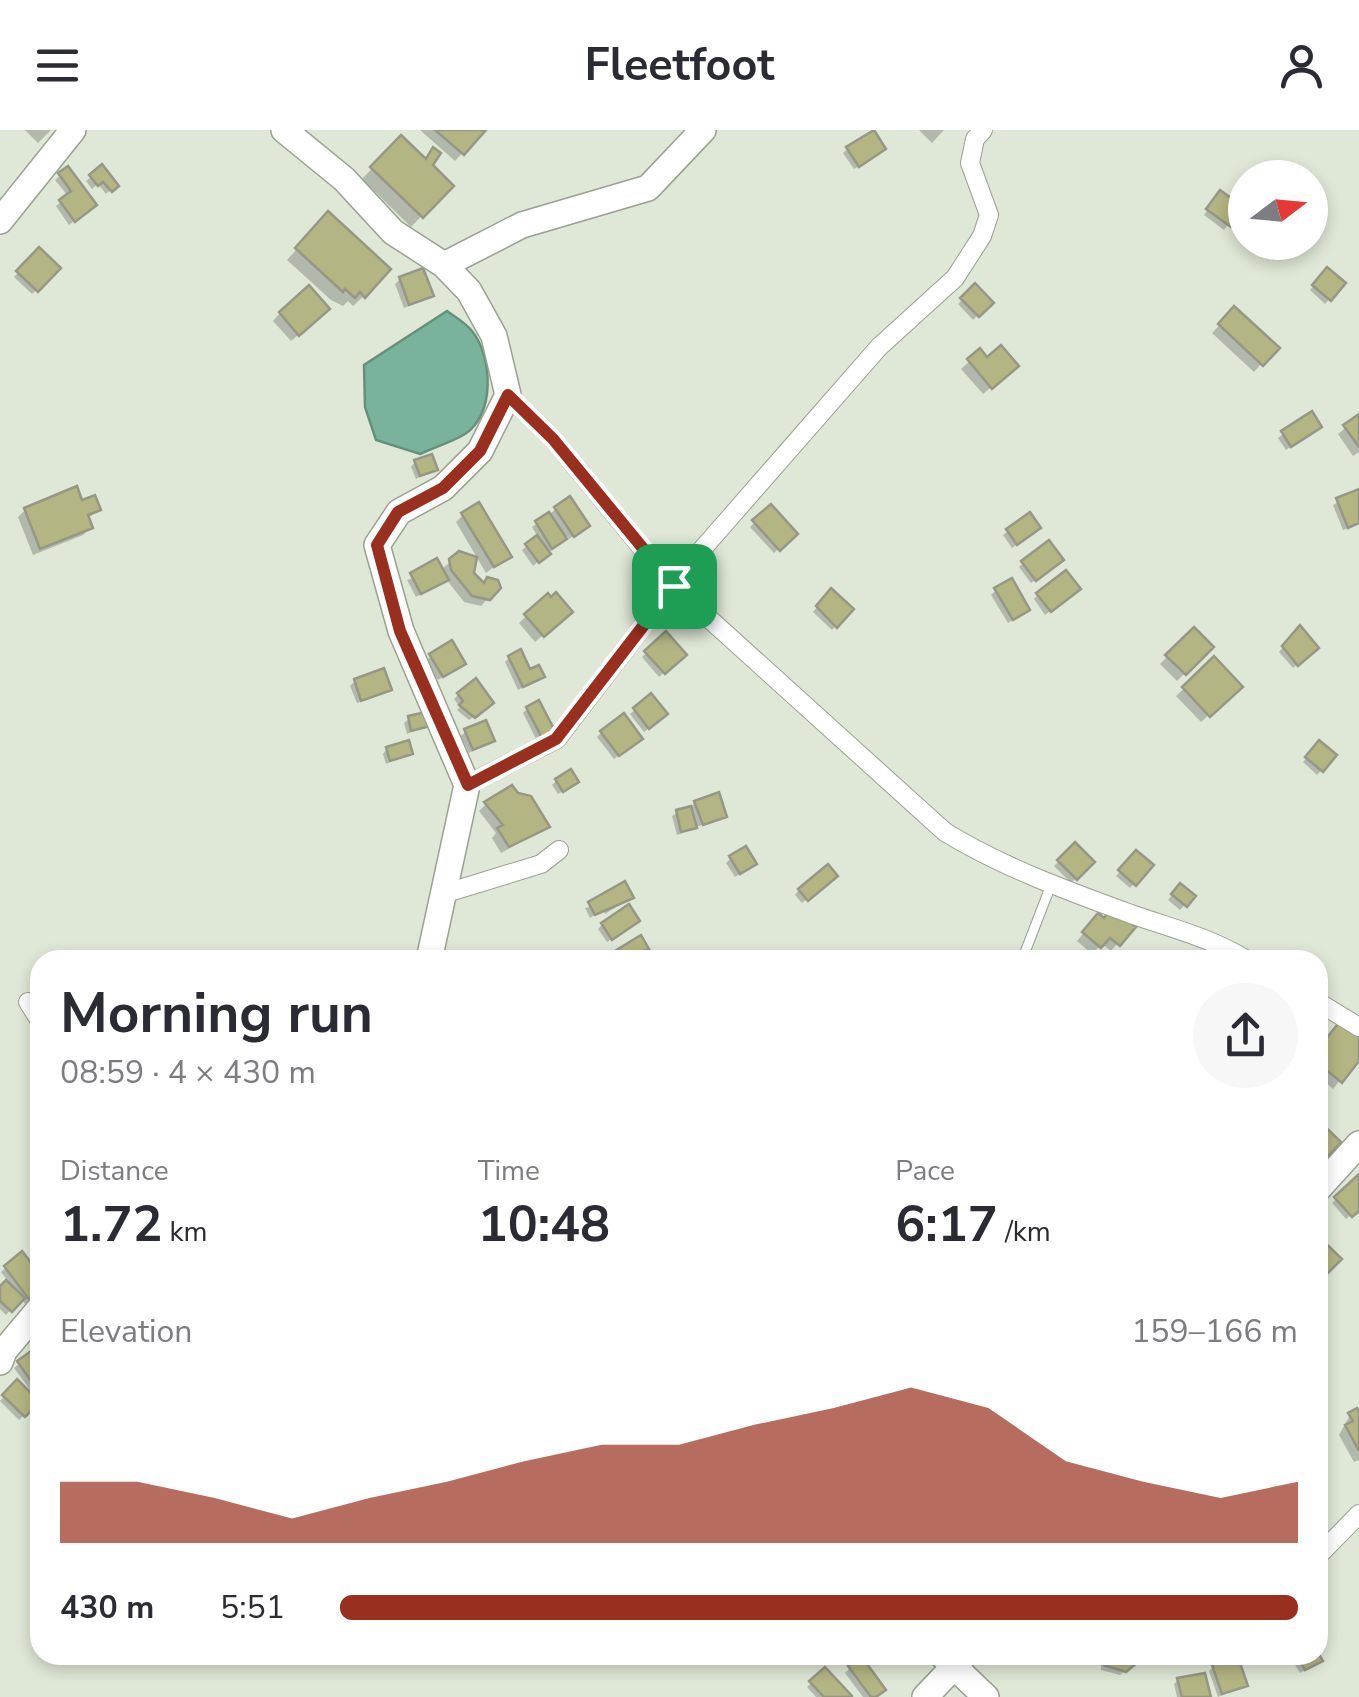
<!DOCTYPE html>
<meta charset="utf-8">
<style>
:root{--surface:#fff;--page:#f7f7f7;--text:#2b2b33;--muted:#7c7c81;--accent:#992f1e}
body{margin:0;font-family:"Nunito Sans",sans-serif;background:var(--page);color:var(--text);height:100vh;display:flex;flex-direction:column;font-size:38px;white-space:nowrap}
*{box-sizing:border-box;margin:0}
p{font-size:32px;color:var(--muted)}
.icon{flex:none;width:55px;height:55px;fill:none;stroke:currentColor;stroke-width:2;stroke-linecap:round;stroke-linejoin:round}
.map{position:relative;flex:1;overflow:hidden}
.side{position:absolute;left:30px;top:820px;width:1298px;height:715px;display:flex;flex-direction:column;background:var(--surface);border-radius:30px;box-shadow:0 5px 15px #0003}
.side>*{flex:none}
.needle{width:65px;rotate:74deg}
.tools{position:absolute;left:1228px;top:30px;display:grid;gap:20px}
.tools a{display:grid;place-items:center;width:100px;height:100px;border-radius:50%;background:var(--surface);box-shadow:0 5px 15px #0003;font-size:50px}
.pin{position:absolute;display:grid;place-items:center;width:85px;height:85px;color:#fff;margin:-42px;border-radius:20px;box-shadow:0 5px 15px #0006}
.round{display:grid;place-items:center;flex:none;width:105px;height:105px;border-radius:52px;background:var(--page)}
.headline{display:flex;align-items:center;justify-content:space-between;height:170px;padding:0 30px}
h1{font-size:55px;font-weight:700;line-height:75px}
.figures{display:grid;grid-template-columns:repeat(3,1fr);gap:15px;height:170px;padding:10px 30px}
.figures div{display:grid;align-content:center}
.figures b{font-size:50px;font-weight:700}
.figures small{font-size:28px;font-weight:400}
.figures p{font-size:28px}
.chart{height:280px;padding:20px 30px}
.chart p{display:flex;justify-content:space-between}
.chart svg{width:100%;height:180px;margin-top:10px;fill:var(--accent);opacity:.7}
ul{padding:0 30px;list-style:none;font-size:32px}
li{display:grid;grid-template-columns:160px 120px 1fr;align-items:center;height:75px}
li i{height:25px;border-radius:12px;background:var(--accent)}
header{display:flex;justify-content:space-between;align-items:center;height:130px;padding:0 30px;background:var(--surface);font-size:45px;font-weight:700}
.map>svg:first-child{display:block}
.water{fill:#7ab39b;stroke:#66907d;stroke-width:2.5}
.shadow{fill:#0003}
.building{fill:#b3b582;stroke:#969785;stroke-width:2.5}
.lines{fill:none;stroke-linecap:round;stroke-linejoin:round}
.lane-casing{stroke:#99a190;stroke-width:11}
.street-casing{stroke:#99a190;stroke-width:20}
.secondary-casing{stroke:#99a190;stroke-width:28}
.lane{stroke:#fff;stroke-width:9}
.street{stroke:#fff;stroke-width:18}
.secondary{stroke:#fff;stroke-width:25}
.route-casing{stroke:#fff;stroke-width:20}
.route{stroke:#992f1e;stroke-width:12}
</style>
<header><svg class="icon" aria-label="menu" viewBox="0 0 24 24"><path d="M4 6h16M4 12h16M4 18h16"/></svg>Fleetfoot<svg class="icon" aria-label="person" viewBox="0 0 24 24"><circle cx="12" cy="8" r="4"/><path d="M4 21q1-7 8-7t8 7"/></svg></header>
<div class="map">
<svg width="1359" height="1567" viewBox="0 0 1359 1567">
<rect width="100%" height="100%" fill="#dfe7d6"/>
<path class="water" d="M447 181C455 187 466 193 472 201 493 227 495 285 465 304 452 312 435 317 420 324L376 310 365 277 364 235Z"/>
<path class="shadow" d="M25 0H51L38 13Z
M420 0H483L455 31Z
M919 0H944L932 13Z
M401 8 423 29 433 20 430 36 451 56 411 97 362 49Z
M848 18 879 24 854 39 843 23Z
M102 38 116 55 106 64 98 54 92 59 86 51Z
M68 39 90 79 69 95 56 76 68 66 55 50Z
M1216 68 1241 79 1224 100 1204 85Z
M318 95 364 166 353 176 348 171 343 176 331 170 287 130Z
M39 121 58 138 32 164 14 147Z
M1328 140 1343 154 1325 174 1310 160Z
M400 149 431 166 404 178 395 154Z
M975 157 990 173 973 190 958 174Z
M1234 180 1276 218 1254 242 1212 203Z
M280 183 319 187 291 211 273 191Z
M980 222 1008 243 983 264 961 239Z
M1311 284 1314 301 1286 320 1278 308Z
M1359 287V322L1353 326 1338 304Z
M415 332 435 339 416 349 411 337Z
M1359 362V394L1343 400 1333 375Z
M81 373 98 380 87 389 90 398 83 405 33 425 18 387 25 380Z
M771 377 795 404 774 423 750 397Z
M556 379 582 400 569 409 567 406 533 436 522 420 538 407 532 397Z
M463 385 508 426 486 443 456 392Z
M1029 385 1034 402 1012 418 1003 405Z
M451 431 483 456 498 458 481 476 464 472 446 449 416 467 407 450 441 440Z
M1023 433 1057 434 1031 453 1019 437Z
M996 460 1023 484 1008 493 991 465Z
M831 461 851 479 832 500 813 482Z
M1038 464H1073L1045 485 1034 469Z
M526 486 562 489 535 512 519 493Z
M1299 498 1316 518 1293 538 1279 522Z
M1194 500 1211 517 1177 551 1160 534Z
M666 505 684 525 659 547 642 527Z
M431 526 458 538 438 550 426 531Z
M509 528 529 542 542 547 518 560 505 532Z
M1214 530 1239 557 1201 592 1176 566Z
M355 551 389 559 357 573 350 556Z
M458 565 487 577 469 590 457 580 460 577 454 569Z
M651 567 660 589 644 602 630 584Z
M527 579 552 601 537 611 523 583Z
M409 589 427 595 407 604 404 593Z
M466 601 492 610 469 623 461 606Z
M602 602 635 613 614 629 597 607Z
M1320 613 1334 626 1317 645 1303 632Z
M387 619 410 623 386 634 383 624Z
M556 651 572 656 558 664 552 655Z
M696 673 724 686 677 705 672 686Z
M486 674 547 697 501 723 492 708 496 703 479 681Z
M1075 715 1092 732 1071 753 1054 736Z
M1136 723 1151 736 1130 758 1116 746Z
M731 728 750 738 735 747 726 733Z
M830 750 802 773 795 765 799 760Z
M1180 756 1192 767 1180 780 1168 770Z
M631 768 605 784 603 780 590 788 585 778Z
M1091 794 1132 797 1111 821 1102 814 1092 824 1077 811Z
M602 795H632L607 812 598 799Z
M646 819 628 830 613 828 617 823Z
M1318 886 1326 894 1318 904Z
M1334 901 1359 908V927L1333 959 1318 946V921Z
M1359 1048V1078L1346 1089 1332 1073Z
M40 1123V1163L25 1174 21 1168 6 1185 0 1179V1159L8 1151 1 1142 22 1125 29 1133Z
M36 1220 40 1258 33 1264 14 1238Z
M17 1253 37 1272 19 1290 0 1271Z
M1350 1285 1359 1287V1330L1354 1332 1339 1305Z
M1095 1525H1136L1135 1531 1120 1545 1101 1540V1533L1092 1531Z
M1289 1525H1316L1315 1535 1300 1543Z
M1213 1537 1245 1555 1218 1567 1209 1541Z
M850 1538 874 1567H863L845 1543Z
M825 1540 848 1567H816L807 1557Z
M1178 1550 1209 1567H1177L1174 1554Z"/>
<path class="building" d="M435 0H486L464 25Z
M874 0 886 19 859 37 846 17Z
M401 5 426 29 433 17 441 23 433 35 454 56 423 88 370 37Z
M102 34 119 56 112 62 103 52 98 56 89 45Z
M68 36 97 75 75 92 59 70 71 61 58 43Z
M1220 60 1245 78 1231 97 1206 79Z
M328 81 391 139 365 168 360 162 355 168 345 159 343 162 295 118Z
M39 117 61 138 38 162 16 141Z
M1327 137 1346 153 1331 171 1312 155Z
M423 138 434 166 409 175 399 147Z
M975 153 994 173 979 187 960 168Z
M309 155 330 179 299 206 279 182Z
M1234 176 1280 218 1263 236 1218 194Z
M1001 215 1019 236 992 259 967 229 980 218 987 227Z
M1312 281 1322 297 1291 317 1281 301Z
M1359 284V317L1343 295Z
M432 324 438 340 420 346 414 330Z
M77 356 82 370 95 365 101 380 88 385 93 398 40 419 24 378Z
M1359 359V393L1348 398 1336 368Z
M570 366 590 396 574 407 554 377Z
M479 372 512 427 494 437 461 383Z
M771 374 798 404 780 421 752 390Z
M549 382 567 409 552 419 535 391Z
M1030 382 1041 398 1017 415 1006 399Z
M537 405 551 424 539 433 525 414Z
M1049 410 1064 430 1036 451 1021 431Z
M459 421 477 427 474 443 484 453 487 447 498 450 501 458 490 470 472 466 451 440 449 429Z
M437 428 449 450 421 464 410 443Z
M1066 440 1081 459 1051 482 1036 463Z
M1012 448 1030 480 1013 490 994 458Z
M831 458 854 479 837 498 816 476Z
M556 462 573 482 544 507 524 484 548 463 551 467Z
M1300 495 1319 518 1298 536 1282 516Z
M1194 497 1214 517 1186 545 1165 525Z
M666 501 687 525 665 544 644 521Z
M452 510 466 534 443 547 429 524Z
M521 519 530 539 539 535 545 547 523 557 508 526Z
M1214 526 1243 557 1210 587 1182 557Z
M384 538 392 560 361 571 354 549Z
M476 548 494 573 475 588 459 575 463 571 457 563Z
M651 563 668 584 649 599 633 578Z
M539 570 555 601 542 608 526 577Z
M426 582 430 596 411 601 408 586Z
M624 583 643 609 619 626 600 601Z
M486 590 495 611 473 620 464 599Z
M409 610 413 624 390 631 386 617Z
M1319 610 1337 625 1323 642 1305 627Z
M571 639 579 652 563 662 555 649Z
M512 655 518 663 531 666 550 697 509 717 497 698 503 695 484 672Z
M719 662 727 687 703 695 694 671Z
M691 676 697 698 681 702 676 680Z
M1075 712 1095 732 1077 750 1057 730Z
M746 716 757 734 740 744 729 726Z
M1136 720 1154 735 1136 756 1118 740Z
M828 734 838 746 808 771 798 759Z
M625 751 634 768 595 785 588 772Z
M1180 753 1196 766 1187 777 1171 764Z
M629 774 640 791 612 810 601 793Z
M1112 778 1136 797 1120 816 1110 808 1101 818 1082 802 1098 783 1104 788Z
M641 805 649 819 621 830 615 821Z
M1341 890 1359 904V931L1342 953 1318 933V919Z
M1318 990 1341 1012 1318 1037Z
M1359 1044V1081L1352 1087 1334 1067Z
M1318 1106 1342 1129 1322 1149 1318 1145Z
M22 1121 40 1144V1165L31 1172 4 1136Z
M6 1150 25 1168 12 1182 0 1171V1156Z
M37 1217 40 1221 38 1261 17 1231Z
M17 1249 40 1272 25 1287 2 1265Z
M1357 1278 1359 1282V1321L1345 1295 1353 1291 1348 1283Z
M1318 1523 1323 1531 1305 1540 1297 1525Z
M1138 1525V1532L1126 1542 1104 1535V1529L1095 1527Z
M862 1527 886 1560 876 1567H871L848 1536Z
M1226 1530 1227 1534 1239 1530 1248 1556 1222 1564 1212 1535Z
M825 1537 852 1566V1567H824L809 1551Z
M1205 1543 1211 1567H1182L1177 1548Z"/>
<g class="lines">
<g class="lane-casing">
<path id="lane" d="M1022 830 1051 755"/>
</g>
<g class="street-casing">
<path id="street" d="M508 265 553 309 673 456 945 702C1002 737 1068 761 1131 784 1173 799 1207 806 1247 830
M467 655 557 609 698 424 879 217 955 148 982 106 989 85 970 33 975 9 983 0
M443 764 541 734 559 720
M28 872 40 891
M1318 872 1359 897
M40 1015V1018
M1318 1426 1359 1384"/>
</g>
<g class="secondary-casing">
<path id="secondary" d="M284 0 344 49 393 102 444 135 469 161 494 206 508 265 480 321 443 358 399 382 377 415 401 501 467 655 429 830
M0 91 73 0
M444 135 522 95 648 58 703 0
M1318 1059 1359 1014
M0 1232 4 1221 40 1178
M942 1525 986 1567
M925 1567 963 1527"/>
</g>
<use href="#lane" class="lane"/>
<use href="#street" class="street"/>
<use href="#secondary" class="secondary"/>
</g>
<g class="lines">
<g class="route-casing">
<path id="route" d="M508 265 553 309 674 456 556 609 468 655 400 501 377 415 398 382 443 358 480 321Z"/>
</g>
<use href="#route" class="route"/>
</g>
</svg>
<div class="tools">
<a><svg class="needle" viewBox="-14 -14 28 28"><path d="M0-13l5 13h-10z" fill="#e53935"/><path d="M0 13l5-13h-10z" fill="#7c7c81"/></svg></a>
</div>
<div class="pin" style="left:674px;top:456px;background:#1e9e55"><svg class="icon" aria-label="arrive" viewBox="0 0 24 24"><path d="M6 21V4h12l-3 4 3 4H6"/></svg></div>
<section class="side">
<div class="headline"><div><h1>Morning run</h1><p>08:59 · 4 × 430 m</p></div><a class="round"><svg class="icon" aria-label="share" viewBox="0 0 24 24"><path d="M12 15V3M7 8l5-5 5 5M5 13v7h14v-7"/></svg></a></div>
<div class="figures">
<div><p>Distance</p><b>1.72<small> km</small></b></div>
<div><p>Time</p><b>10:48</b></div>
<div><p>Pace</p><b>6:17<small> /km</small></b></div>
</div>
<div class="chart"><p><span>Elevation</span>159–166 m</p>
<svg viewBox="0 0 160 44" preserveAspectRatio="none"><path d="M0 44V29L10 29L20 33L30 38L40 33L50 29L60 24L70 20L80 20L90 15L100 11L110 6L120 11L130 24L140 29L150 33L160 29V44z"/></svg>
</div>
<ul>
<li><b>430 m</b>5:51<i style="width:100%"></i></li>
</ul>
</section>
</div>
